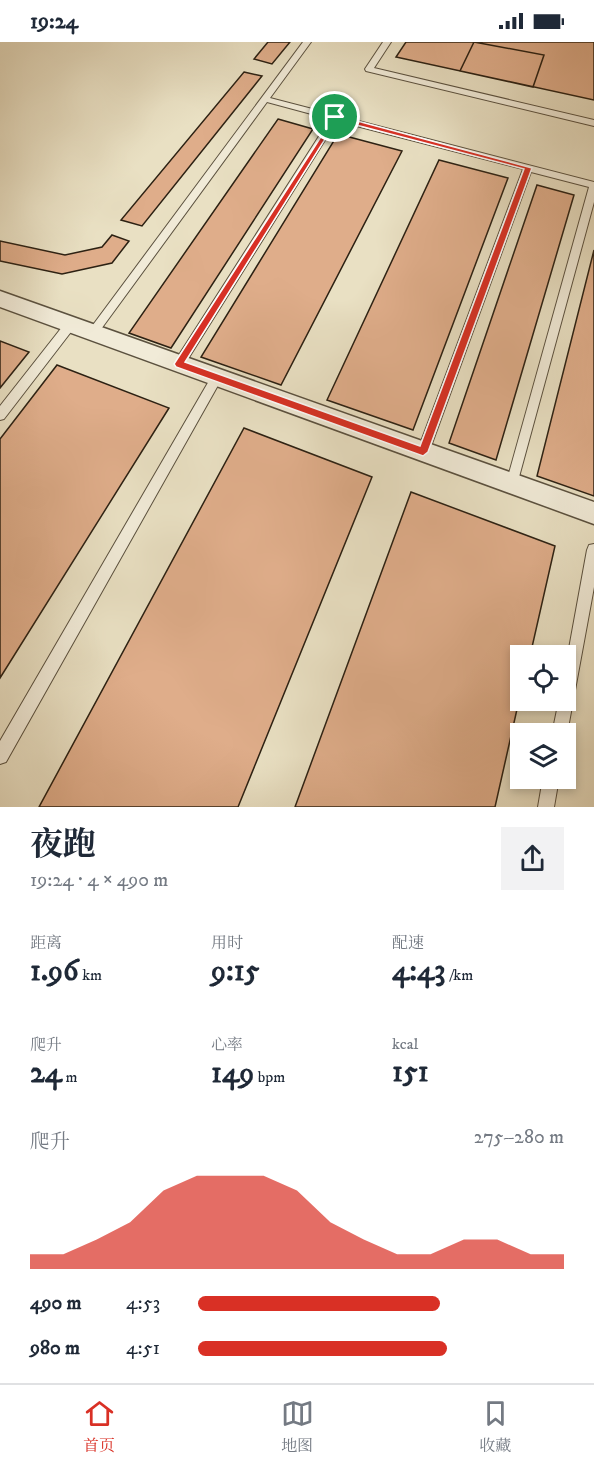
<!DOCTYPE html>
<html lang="zh">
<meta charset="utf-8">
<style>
:root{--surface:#fff;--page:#f2f2f3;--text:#1f2937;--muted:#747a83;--line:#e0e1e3;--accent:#d93025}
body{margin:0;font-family:"IM FELL DW Pica","Noto Serif SC",serif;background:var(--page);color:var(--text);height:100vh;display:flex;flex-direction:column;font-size:22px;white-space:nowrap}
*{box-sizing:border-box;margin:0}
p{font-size:20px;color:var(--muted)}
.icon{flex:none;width:33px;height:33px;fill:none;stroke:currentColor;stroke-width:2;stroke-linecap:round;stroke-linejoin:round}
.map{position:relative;height:765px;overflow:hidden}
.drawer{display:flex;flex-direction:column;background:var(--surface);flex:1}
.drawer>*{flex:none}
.fabs{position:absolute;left:510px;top:603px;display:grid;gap:12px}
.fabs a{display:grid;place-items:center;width:66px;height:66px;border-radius:0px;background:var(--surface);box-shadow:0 3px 9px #0003;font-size:30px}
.pin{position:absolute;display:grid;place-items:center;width:51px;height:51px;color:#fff;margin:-26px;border:3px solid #fff;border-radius:50%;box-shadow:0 2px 6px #0007}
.round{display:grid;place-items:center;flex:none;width:63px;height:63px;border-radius:0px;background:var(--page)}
.overview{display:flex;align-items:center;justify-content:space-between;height:102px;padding:0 30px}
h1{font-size:33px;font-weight:700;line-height:45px}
.metrics{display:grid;grid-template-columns:repeat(3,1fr);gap:9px;height:102px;padding:6px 30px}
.metrics div{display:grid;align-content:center}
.metrics b{font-size:30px;font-weight:700}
.metrics small{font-size:16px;font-weight:400}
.metrics p{font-size:16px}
.chart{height:168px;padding:12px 30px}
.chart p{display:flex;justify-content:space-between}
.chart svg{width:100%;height:108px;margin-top:6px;fill:var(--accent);opacity:.7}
ul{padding:0 30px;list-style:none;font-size:20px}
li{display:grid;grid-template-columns:96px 72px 1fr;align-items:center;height:45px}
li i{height:15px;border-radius:8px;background:var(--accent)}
.status{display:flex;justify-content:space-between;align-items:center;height:42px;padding:0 30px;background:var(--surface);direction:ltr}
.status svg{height:16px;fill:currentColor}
.dock{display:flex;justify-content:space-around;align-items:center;height:84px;border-top:2px solid var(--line);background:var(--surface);font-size:16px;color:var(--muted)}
.dock a{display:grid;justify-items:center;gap:3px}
.dock .selected{color:var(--accent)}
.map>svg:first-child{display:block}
.building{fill:#dfad8a;stroke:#2c2113;stroke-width:1.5}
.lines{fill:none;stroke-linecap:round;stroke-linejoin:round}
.lane-casing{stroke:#5b513f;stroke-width:2}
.street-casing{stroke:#5b513f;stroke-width:3}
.lane{fill:#f1ebd8;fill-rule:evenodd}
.street{fill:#f1ebd8;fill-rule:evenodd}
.route{fill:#d93025;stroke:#fff;stroke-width:1.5;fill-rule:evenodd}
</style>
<div class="status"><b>19:24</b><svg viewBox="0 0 49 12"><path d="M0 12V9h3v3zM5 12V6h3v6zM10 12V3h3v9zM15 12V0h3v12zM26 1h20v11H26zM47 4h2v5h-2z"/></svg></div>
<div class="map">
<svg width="594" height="765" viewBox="0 0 594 765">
<rect width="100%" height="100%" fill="#e9e0c3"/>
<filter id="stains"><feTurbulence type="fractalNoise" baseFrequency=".00333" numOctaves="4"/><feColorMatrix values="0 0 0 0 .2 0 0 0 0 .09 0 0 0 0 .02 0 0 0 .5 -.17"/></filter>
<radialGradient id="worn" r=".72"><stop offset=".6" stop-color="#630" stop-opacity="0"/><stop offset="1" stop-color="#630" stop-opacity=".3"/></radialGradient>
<path class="building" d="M268 0H290L272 22 254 17Z
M406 0H594V58L396 15Z
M474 0 544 13 533 45 460 29Z
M244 30 262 34 142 184 121 178Z
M278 77 313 87 171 306 129 291Z
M338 92 402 109 281 343 201 315Z
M439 118 508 136 413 388 327 358Z
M537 143 574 153 496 418 449 401Z
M112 193 129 199 112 221 62 232 0 219V199L65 213 102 205Z
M594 208V454L537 434Z
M0 299 29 310 0 346Z
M57 323 169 366 0 636V397Z
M244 386 372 435 238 765H39Z
M411 450 555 504 530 614H520V654L495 765H295Z"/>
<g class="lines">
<g class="lane-casing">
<path id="lane" d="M303 0H311L270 56 594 140V160L516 446 512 448 508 446 506 442 589 145 531 130 429 410 427 414 423 415 419 414 417 410 523 127 337 79 183 325H175L173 322 175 319 330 77 267 60 96 294H88L87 291Z
M383 0H391L374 26 594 78V84L366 29 365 27Z
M70 279 74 280 75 283 74 286 4 377 0 378V364L66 280Z
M217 330 221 332 223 335 221 338 6 720 0 722V699L213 332Z
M594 502V545L566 697V692H552L559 658H566V623L587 508 589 503Z
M543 736H559L554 765H538Z"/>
</g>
<g class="street-casing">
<path id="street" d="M0 249 594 460V482L0 265Z"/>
</g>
<use href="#lane" class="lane"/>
<use href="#street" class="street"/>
</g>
<path class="route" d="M335 73 532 126 428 410 423 414 176 325 174 322ZM337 78 524 127 420 404 185 320Z"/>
<rect width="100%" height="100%" filter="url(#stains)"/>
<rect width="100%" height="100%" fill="url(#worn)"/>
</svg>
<div class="fabs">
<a><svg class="icon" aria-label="locate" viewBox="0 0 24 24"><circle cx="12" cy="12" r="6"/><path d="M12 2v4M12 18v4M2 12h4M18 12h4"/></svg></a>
<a><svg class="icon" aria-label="layers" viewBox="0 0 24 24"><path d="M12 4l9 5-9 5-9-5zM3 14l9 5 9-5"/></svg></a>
</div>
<div class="pin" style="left:335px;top:75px;background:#1e9e55"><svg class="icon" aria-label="arrive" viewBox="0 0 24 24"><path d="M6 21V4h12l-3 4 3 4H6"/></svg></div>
</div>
<section class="drawer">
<div class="overview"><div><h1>夜跑</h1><p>19:24 · 4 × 490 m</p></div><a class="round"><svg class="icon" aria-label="share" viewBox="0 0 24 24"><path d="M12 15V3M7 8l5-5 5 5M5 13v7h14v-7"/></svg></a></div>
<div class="metrics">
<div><p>距离</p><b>1.96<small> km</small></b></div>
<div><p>用时</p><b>9:15</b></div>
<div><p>配速</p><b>4:43<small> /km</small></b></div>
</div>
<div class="metrics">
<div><p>爬升</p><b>24<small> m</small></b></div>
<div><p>心率</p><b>149<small> bpm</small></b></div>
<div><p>kcal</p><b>151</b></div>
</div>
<div class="chart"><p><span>爬升</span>275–280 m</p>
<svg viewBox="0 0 160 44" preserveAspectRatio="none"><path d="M0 44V38L10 38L20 32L30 25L40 12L50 6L60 6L70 6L80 12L90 25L100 32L110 38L120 38L130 32L140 32L150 38L160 38V44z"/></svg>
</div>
<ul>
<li><b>490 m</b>4:53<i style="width:66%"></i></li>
<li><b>980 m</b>4:51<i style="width:68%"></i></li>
</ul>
</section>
<nav class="dock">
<a class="selected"><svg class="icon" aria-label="home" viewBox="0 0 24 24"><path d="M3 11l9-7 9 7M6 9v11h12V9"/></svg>首页</a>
<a><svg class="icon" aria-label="map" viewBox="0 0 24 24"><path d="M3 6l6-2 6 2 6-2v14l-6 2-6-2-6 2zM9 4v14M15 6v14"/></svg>地图</a>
<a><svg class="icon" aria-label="saved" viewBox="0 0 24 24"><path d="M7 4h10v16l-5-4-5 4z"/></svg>收藏</a>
</nav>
